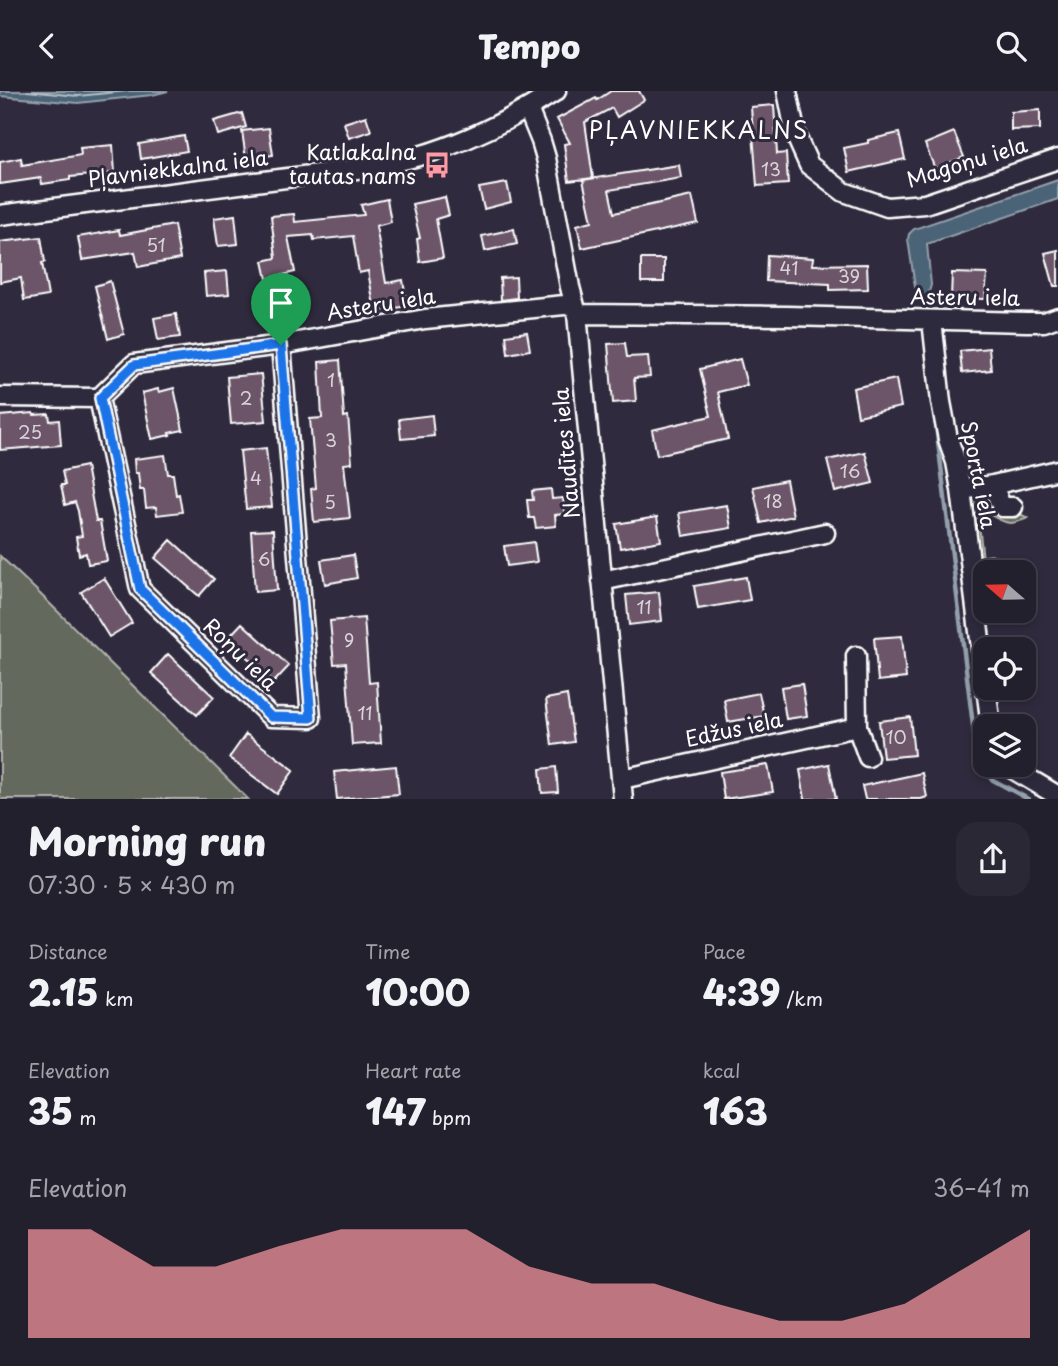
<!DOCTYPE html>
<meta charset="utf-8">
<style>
:root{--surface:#23202e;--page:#2b2836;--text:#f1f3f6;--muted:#a3a3aa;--line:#403e4a;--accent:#ff9aa2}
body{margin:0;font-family:"Playpen Sans",sans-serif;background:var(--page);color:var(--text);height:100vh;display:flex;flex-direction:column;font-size:26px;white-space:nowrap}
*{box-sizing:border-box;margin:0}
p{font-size:23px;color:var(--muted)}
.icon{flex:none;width:38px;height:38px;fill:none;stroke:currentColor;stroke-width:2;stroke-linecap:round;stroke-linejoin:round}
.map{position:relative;height:708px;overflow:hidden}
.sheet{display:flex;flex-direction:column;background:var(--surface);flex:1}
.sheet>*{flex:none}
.needle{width:46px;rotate:290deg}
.fabs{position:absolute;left:973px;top:469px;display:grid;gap:14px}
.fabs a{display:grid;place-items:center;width:63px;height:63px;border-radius:14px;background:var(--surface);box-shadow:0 4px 10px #0003,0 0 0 2px var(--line);font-size:35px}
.pin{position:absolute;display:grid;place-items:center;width:60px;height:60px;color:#fff;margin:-72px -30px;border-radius:50% 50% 50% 0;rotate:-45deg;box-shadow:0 0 7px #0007}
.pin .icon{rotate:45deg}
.round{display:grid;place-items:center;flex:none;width:74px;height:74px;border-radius:21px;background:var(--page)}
.headline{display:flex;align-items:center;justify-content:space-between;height:119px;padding:0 28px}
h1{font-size:38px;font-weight:800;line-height:52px}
.stats{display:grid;grid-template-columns:repeat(3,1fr);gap:10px;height:119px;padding:7px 28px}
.stats div{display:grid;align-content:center}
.stats b{font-size:35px;font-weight:800}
.stats small{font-size:19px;font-weight:400}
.stats p{font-size:19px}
.chart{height:196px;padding:14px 28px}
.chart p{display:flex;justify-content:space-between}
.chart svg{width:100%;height:126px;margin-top:7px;fill:var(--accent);opacity:.7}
header{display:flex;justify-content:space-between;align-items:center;height:91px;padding:0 28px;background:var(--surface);font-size:32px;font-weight:800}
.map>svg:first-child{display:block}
.green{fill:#64695b;stroke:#b2b4ad;stroke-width:2}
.water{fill:#4c6376;stroke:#94a1ad;stroke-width:2}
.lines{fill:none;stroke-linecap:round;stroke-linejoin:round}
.shore{stroke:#b7c1c8;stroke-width:2}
.stream{stroke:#94a1ad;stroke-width:4.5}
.building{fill:#6c5569;stroke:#fff;stroke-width:2}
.minor-casing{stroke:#fff;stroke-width:23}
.minor{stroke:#2f2a3d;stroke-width:18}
.route-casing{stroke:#fff;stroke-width:14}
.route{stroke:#1a73e8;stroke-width:9}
.labels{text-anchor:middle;stroke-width:6;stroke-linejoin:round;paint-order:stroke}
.number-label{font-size:18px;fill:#dad4da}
.poi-label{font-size:21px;fill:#fff;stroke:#2f2a3d;text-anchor:end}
.street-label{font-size:21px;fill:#fff;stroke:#2f2a3d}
.neighbourhood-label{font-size:23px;letter-spacing:2px;fill:#fff;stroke:#2f2a3d}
</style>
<header><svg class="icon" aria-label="back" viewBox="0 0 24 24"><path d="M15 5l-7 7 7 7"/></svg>Tempo<svg class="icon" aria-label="search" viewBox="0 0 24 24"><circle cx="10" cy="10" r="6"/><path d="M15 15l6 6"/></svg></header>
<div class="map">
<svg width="1058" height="708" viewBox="0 0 1058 708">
<rect width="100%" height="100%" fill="#2f2a3d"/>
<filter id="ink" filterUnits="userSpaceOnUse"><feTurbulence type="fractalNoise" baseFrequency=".0143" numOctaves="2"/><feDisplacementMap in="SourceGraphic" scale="14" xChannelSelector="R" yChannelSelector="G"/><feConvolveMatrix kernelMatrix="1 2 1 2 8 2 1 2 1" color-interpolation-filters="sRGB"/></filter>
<g filter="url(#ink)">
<path class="green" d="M985 400 1014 420 1028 427C1023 429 1015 432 1010 432 996 431 985 417 971 415L976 405Z
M971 421 978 424 983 469 976 464Z
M0 465 36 499 248 708H0Z"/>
<path class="water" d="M0 0H168L152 4 78 12 0 5Z
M1058 89V108L927 153 931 194 925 215 915 196 908 148 909 143 914 138Z"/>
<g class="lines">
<path class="shore" d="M27 0 78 5 127 0"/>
<path class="stream" d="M934 318 978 675 993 689 1028 708"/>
</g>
<path class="building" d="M611 0H639L644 9 617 26 612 17 585 31 593 87 569 90 564 53 570 52 557 28 596 7 597 9Z
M774 14 777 63 786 62 788 93 757 95 751 16Z
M1040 19V38L1011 39V21Z
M242 22 246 36 218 44 214 30Z
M366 25 371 40 349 47 344 32Z
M269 37 273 64 246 68 242 40Z
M954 41 964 66 935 78 925 53Z
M899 42 905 68 849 81 844 57 868 52V49Z
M184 45 187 60 141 68 139 53Z
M113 54 115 82 70 86V89L42 93 41 87 0 93V71L21 67 22 74 81 64 80 57Z
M679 74 681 87 609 99 614 122 692 105 698 132 582 157 577 134 592 130 583 89Z
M507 92 511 111 484 118 479 97Z
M445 106 449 124 436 128 443 167 420 171 417 148 420 147 412 113Z
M387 108 391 131 376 135 386 192 403 189 407 215 375 221 368 180 359 182 353 145 314 149 313 144 288 146 295 181 267 188 263 170 276 167 271 125 294 123 295 131 364 124 361 114Z
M235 124 238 153 218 155 214 127Z
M174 134 180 168 138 176 135 161 82 169 78 146 119 139 120 144Z
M514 138 517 153 485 160 482 145Z
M41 146 45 171 42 172 48 205 24 209 21 187 0 191V151Z
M1058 159V195H1054L1045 162Z
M767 164 813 167 812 174 867 173 868 198 830 199V193L766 190Z
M641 168H664V191H641Z
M227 180 229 203 206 205 204 182Z
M952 182 987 183 985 208 951 207Z
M516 186 517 207 501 209 500 187Z
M110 190 124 243 108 248 95 195Z
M176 223 180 246 158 249 154 227Z
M527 241 530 259 508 263 506 244Z
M625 252 627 266 648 265 650 286 634 287 636 310 613 312 608 253Z
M989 257 991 279 962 282 960 260Z
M740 268 747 294 718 301 728 348 657 364 652 339 711 325 700 278Z
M340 269 344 326 348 325 352 372 344 373 350 427 314 431 311 398 316 397 310 328 322 327 319 271Z
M261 283 266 330 231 333 227 286Z
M896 288 901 316 858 325 853 297Z
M174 297 183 339 169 342 170 344 152 348 142 302 158 298 159 301Z
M33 322 34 324 49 323 50 330 59 329 61 354 0 359V325Z
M432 324 434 345 401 348 399 328Z
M266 357 272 416 246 418 240 360Z
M865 361 873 392 835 401 827 369Z
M165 364 168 383H173L176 404 179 403 182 421 157 424 156 416 146 417 144 399H140L138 382H135L134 368Z
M86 375 96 430H100L107 470 88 473 86 462 79 464 76 446 82 445 78 420 75 411 65 414 61 394H65L62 380Z
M786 389 793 425 761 432 753 396Z
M551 398 552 408 563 407 565 423 555 424 556 435 536 437 534 427H529L527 409H533L532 400Z
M727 414 731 437 683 445 679 422Z
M657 426 661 450 620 457 616 433Z
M273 439 277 499 255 501 251 440Z
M171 449 214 488 199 505 155 467Z
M534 451 537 471 507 475 504 455Z
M353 464 357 487 325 493 321 469Z
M746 486 750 509 698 518 694 495Z
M104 487 132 532 109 546 81 501Z
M659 501 662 530 629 534 626 504Z
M364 527 369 592 377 591 381 652 352 654 346 572 334 573 330 530Z
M242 532 289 575 274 591 227 548Z
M902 545 906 587 878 590 874 547Z
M168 563 214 606 197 624 151 582Z
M802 593 807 625 786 628 781 596Z
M759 602 764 625 728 631 724 609Z
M567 604 574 651 552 654 546 608Z
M910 626 914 664 883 667 879 630Z
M246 643 294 679 277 703 229 667Z
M829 673 836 708H805L800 679Z
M768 674 773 701 724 708 720 681Z
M396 675 399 703 337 708 334 681Z
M556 676 558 701 542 702 540 678Z
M922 682 927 706 921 708H865L862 695Z"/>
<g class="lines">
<g class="minor-casing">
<path id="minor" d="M787 0 796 45 809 74 844 101 887 116 925 113 1058 68
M528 18 541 50 546 67 570 196 577 223 623 708
M0 124 372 76C387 72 404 69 419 65 467 51 514 27 556 0
M577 223 787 225 1026 231H1044L1058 226
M932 229 941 311 948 348 956 371 961 399 985 588
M0 306 99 307 134 273 281 254 425 228 574 213
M99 307 140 498 271 626 311 627 281 254
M993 394 1000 412 1003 416H1013
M961 399 993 394 1058 379
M971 479 991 475
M602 490 825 442
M856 565 857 636 868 666
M986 597 991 635
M1006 674 1058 705
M622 688 857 636"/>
</g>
<use href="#minor" class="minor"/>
</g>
</g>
<g class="lines" filter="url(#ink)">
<g class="route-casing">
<path id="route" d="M281 254 311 627 271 626 140 498 100 307 134 274Z"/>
</g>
<use href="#route" class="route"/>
</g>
<defs>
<g id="bus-bare" transform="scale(2.1)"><path d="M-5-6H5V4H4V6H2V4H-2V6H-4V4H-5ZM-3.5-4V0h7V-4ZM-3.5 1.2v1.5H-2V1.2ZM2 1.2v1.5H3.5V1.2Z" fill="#ff9aa2" stroke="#2f2a3d" stroke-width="2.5" paint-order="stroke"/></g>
</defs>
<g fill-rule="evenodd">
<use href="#bus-bare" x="437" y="74"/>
</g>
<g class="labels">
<g class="number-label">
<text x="771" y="85">13</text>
<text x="156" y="161">51</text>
<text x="789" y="184">41</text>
<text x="849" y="192">39</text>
<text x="331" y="296">1</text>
<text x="246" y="314">2</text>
<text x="30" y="348">25</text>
<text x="331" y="356">3</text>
<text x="850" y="387">16</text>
<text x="256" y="394">4</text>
<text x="773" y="417">18</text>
<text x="330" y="418">5</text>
<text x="264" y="475">6</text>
<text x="644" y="523">11</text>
<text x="349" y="556">9</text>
<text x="365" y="629">11</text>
<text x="896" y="653">10</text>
</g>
<g class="poi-label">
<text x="416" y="69">Katlakalna<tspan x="416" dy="24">tautas nams</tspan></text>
</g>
<g class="street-label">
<text transform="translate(967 72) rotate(-17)" y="7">Magoņu iela</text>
<text transform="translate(178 78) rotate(-7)" y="7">Pļavniekkalna iela</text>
<text transform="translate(965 207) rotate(1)" y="7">Asteru iela</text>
<text transform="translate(381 214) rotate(-9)" y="7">Asteru iela</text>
<text transform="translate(567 362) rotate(-95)" y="7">Naudītes iela</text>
<text transform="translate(978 384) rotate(79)" y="7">Sporta iela</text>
<text transform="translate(240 564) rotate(44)" y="7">Roņu iela</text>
<text transform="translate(734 639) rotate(-12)" y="7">Edžus iela</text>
</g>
<g class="neighbourhood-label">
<text x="699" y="48">PĻAVNIEKKALNS</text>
</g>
</g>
</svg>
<div class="fabs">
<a><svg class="needle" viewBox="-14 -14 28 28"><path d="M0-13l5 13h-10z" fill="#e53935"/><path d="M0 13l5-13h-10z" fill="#a3a3aa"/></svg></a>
<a><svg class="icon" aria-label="locate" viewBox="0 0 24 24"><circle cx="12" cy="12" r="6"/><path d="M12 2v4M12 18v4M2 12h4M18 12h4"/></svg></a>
<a><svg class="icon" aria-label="layers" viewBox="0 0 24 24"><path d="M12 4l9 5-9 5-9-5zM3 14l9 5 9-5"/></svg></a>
</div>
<div class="pin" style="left:281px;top:254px;background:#1e9e55"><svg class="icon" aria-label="arrive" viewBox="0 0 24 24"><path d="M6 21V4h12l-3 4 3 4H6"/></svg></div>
</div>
<section class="sheet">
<div class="headline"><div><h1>Morning run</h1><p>07:30 · 5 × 430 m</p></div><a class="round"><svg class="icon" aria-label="share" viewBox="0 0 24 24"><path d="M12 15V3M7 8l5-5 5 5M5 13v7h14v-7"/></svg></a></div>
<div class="stats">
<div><p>Distance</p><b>2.15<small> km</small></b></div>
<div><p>Time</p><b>10:00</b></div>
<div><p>Pace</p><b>4:39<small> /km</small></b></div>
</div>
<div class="stats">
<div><p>Elevation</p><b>35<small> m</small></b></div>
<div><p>Heart rate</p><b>147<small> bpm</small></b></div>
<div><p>kcal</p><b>163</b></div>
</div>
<div class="chart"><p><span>Elevation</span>36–41 m</p>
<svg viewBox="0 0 160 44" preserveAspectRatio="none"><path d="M0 44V6L10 6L20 19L30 19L40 12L50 6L60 6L70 6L80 19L90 25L100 25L110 32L120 38L130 38L140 32L150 19L160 6V44z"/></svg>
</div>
</section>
